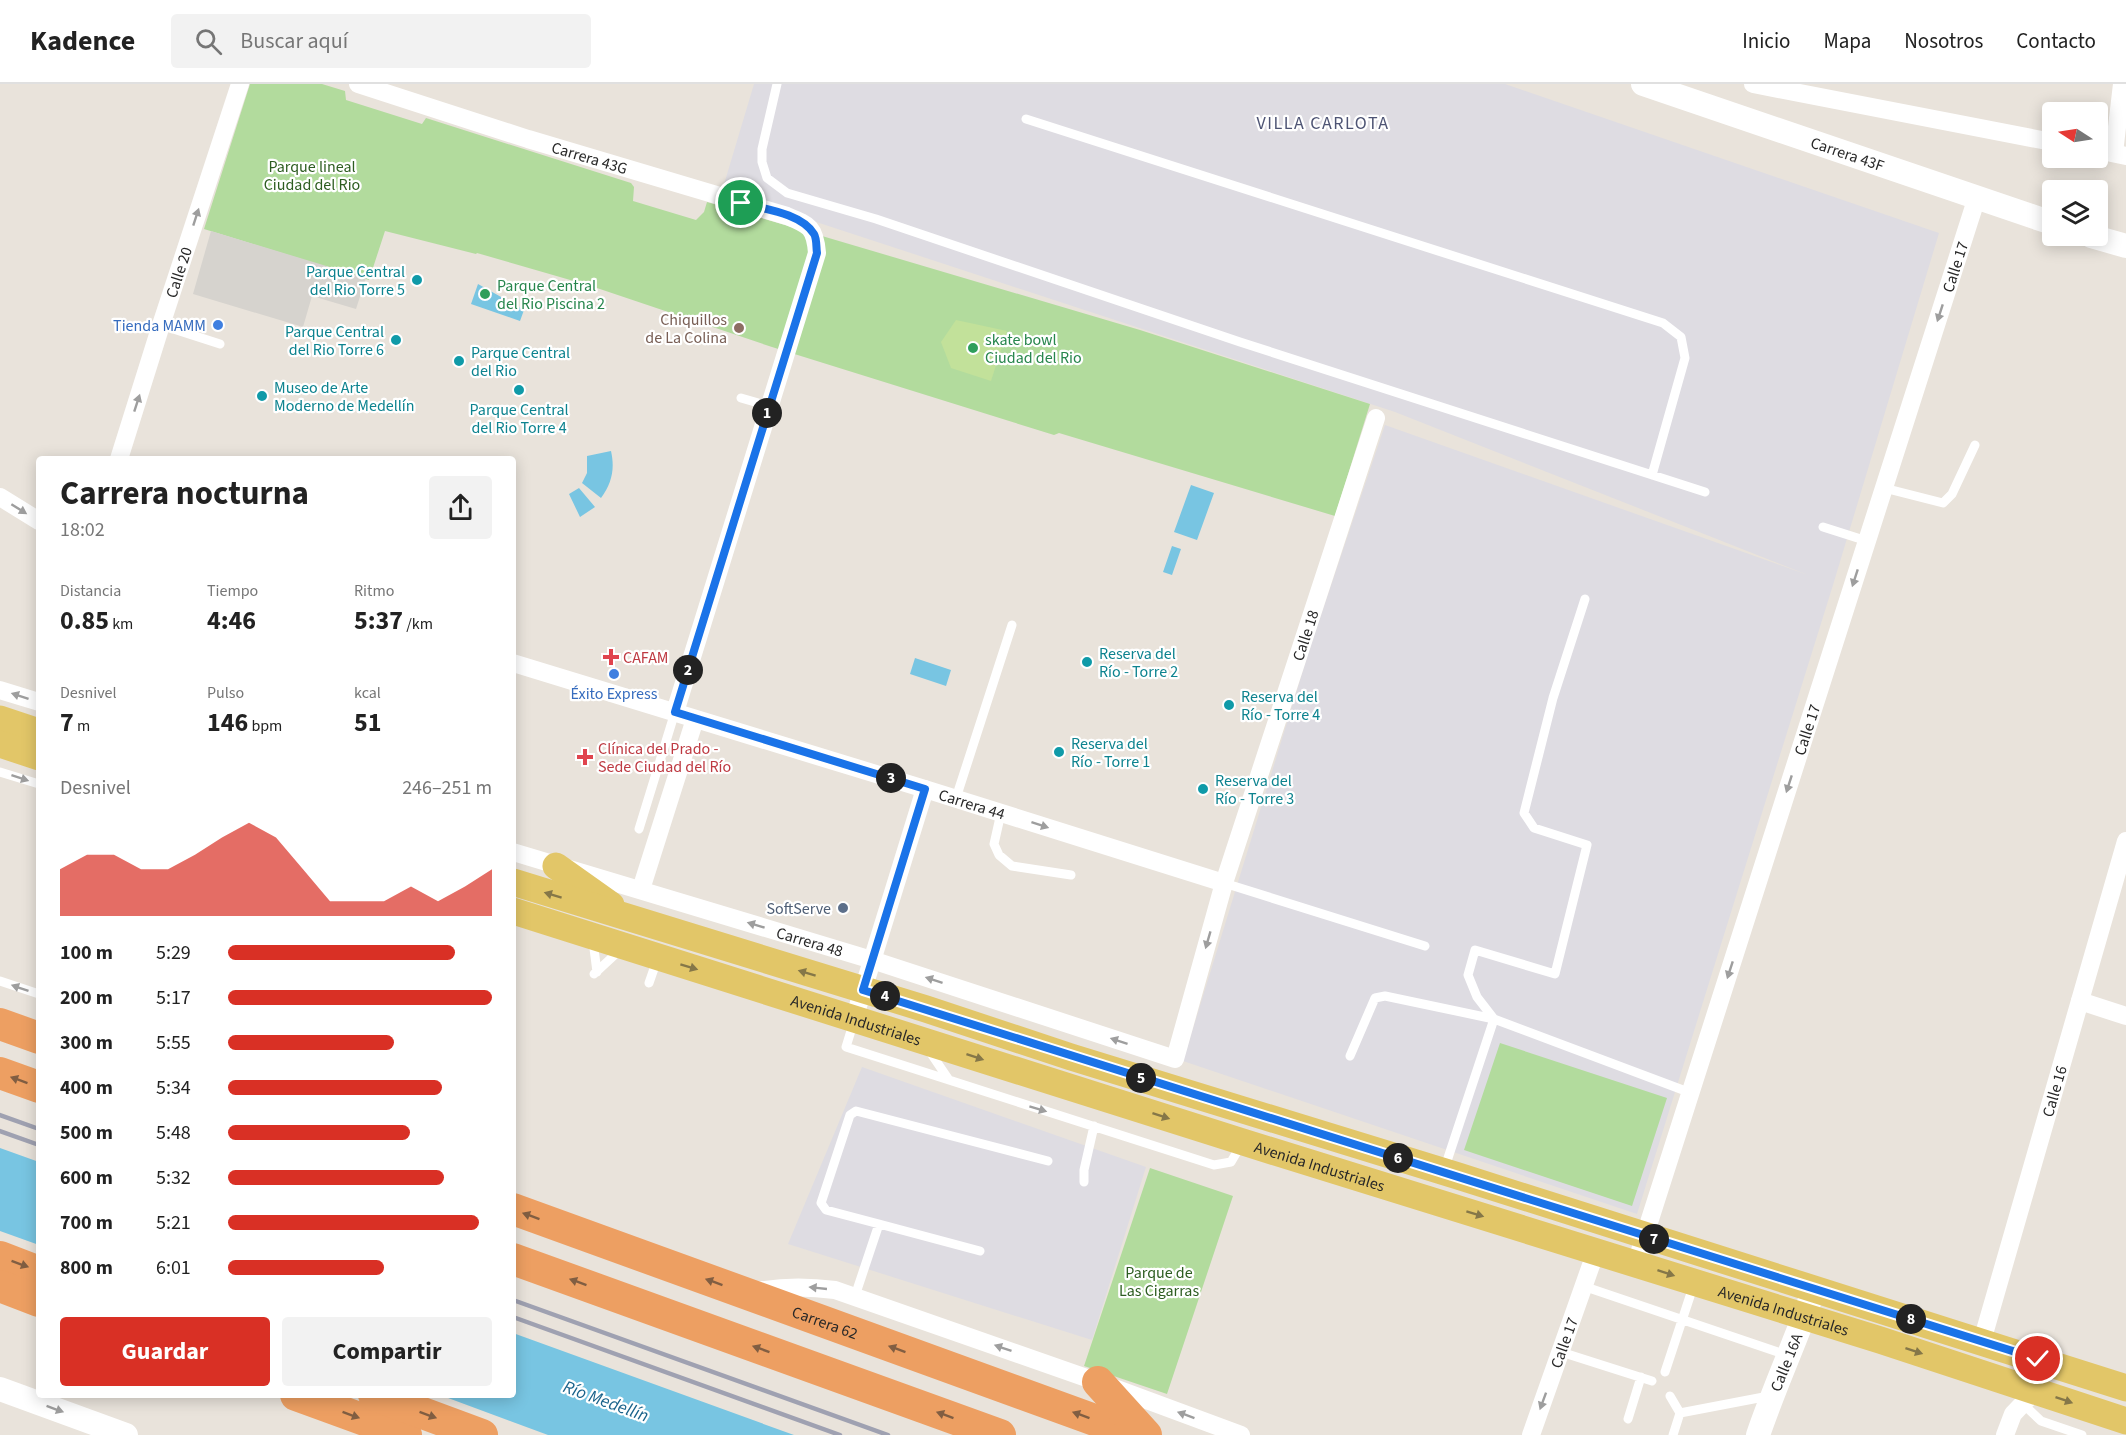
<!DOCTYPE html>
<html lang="es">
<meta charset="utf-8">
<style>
:root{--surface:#fff;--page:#f2f2f2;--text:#222;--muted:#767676;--line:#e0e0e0;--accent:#d93025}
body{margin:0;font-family:"Source Sans 3",sans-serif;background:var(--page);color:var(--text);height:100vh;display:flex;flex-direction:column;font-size:22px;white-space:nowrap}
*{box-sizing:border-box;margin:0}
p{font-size:20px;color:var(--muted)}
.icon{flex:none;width:33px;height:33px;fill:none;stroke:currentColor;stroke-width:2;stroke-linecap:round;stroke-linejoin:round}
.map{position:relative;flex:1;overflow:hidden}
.drawer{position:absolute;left:36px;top:372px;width:480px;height:942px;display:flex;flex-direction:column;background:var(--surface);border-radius:6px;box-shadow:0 3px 15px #0003}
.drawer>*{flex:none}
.needle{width:39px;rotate:282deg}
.buttons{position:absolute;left:2042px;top:18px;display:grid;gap:12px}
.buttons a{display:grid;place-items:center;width:66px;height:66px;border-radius:6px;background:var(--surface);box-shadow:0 3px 15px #0003;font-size:30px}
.pin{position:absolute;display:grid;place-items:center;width:51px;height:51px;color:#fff;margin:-26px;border:3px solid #fff;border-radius:50%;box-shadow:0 2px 6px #0007}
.km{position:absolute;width:30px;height:30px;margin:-15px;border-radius:50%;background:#222;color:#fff;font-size:16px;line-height:30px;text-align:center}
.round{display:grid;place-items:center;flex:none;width:63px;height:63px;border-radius:6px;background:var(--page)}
.head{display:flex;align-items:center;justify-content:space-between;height:102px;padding:0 24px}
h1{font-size:33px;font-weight:700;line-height:45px}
.stats{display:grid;grid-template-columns:repeat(3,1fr);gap:9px;height:102px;padding:6px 24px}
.stats div{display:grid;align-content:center}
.stats b{font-size:26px;font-weight:700}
.stats small{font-size:16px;font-weight:400}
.stats p{font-size:16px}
.chart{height:168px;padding:12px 24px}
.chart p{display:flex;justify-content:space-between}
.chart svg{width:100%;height:108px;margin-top:6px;fill:var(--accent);opacity:.7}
.cta{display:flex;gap:12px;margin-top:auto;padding:12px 24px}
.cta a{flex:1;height:69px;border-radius:6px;background:var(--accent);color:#fff;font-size:24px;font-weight:700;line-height:69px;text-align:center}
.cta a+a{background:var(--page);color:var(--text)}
ul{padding:0 24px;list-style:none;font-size:20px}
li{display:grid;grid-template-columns:96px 72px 1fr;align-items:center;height:45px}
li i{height:15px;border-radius:8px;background:var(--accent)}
header{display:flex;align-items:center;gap:36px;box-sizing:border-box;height:84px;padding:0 30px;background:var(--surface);border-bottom:2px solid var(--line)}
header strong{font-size:28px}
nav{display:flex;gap:33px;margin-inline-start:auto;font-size:21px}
.search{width:420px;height:54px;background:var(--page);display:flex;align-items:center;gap:15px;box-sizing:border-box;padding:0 21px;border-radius:6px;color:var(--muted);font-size:22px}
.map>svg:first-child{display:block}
.industrial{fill:#dedce2}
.green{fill:#b2db9d}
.pitch{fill:#c2e19a}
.plaza{fill:#d6d3ce}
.water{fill:#78c5e2}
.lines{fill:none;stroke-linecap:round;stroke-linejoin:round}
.lane{stroke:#fff;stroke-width:9}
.street{stroke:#fff;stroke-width:18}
.secondary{stroke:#fff;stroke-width:24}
.primary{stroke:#e2c668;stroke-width:27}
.highway{stroke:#ed9f62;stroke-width:32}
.rail{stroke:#9fa1b1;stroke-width:4.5}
.oneway{fill:#9e9e9e}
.oneway2{fill:#857748}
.oneway3{fill:#815e42}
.route-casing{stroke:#fff;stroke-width:12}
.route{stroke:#1a73e8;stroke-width:8}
.culture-dot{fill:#0f9aa8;stroke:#fff;stroke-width:2}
.leisure-dot{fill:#2e9e5b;stroke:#fff;stroke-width:2}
.shop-dot{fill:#3f7fe0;stroke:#fff;stroke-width:2}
.education-dot{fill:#8d6e63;stroke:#fff;stroke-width:2}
.health-dot{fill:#e0444e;stroke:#fff;stroke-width:2}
.service-dot{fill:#5c6f8a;stroke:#fff;stroke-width:2}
.labels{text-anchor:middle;stroke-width:4.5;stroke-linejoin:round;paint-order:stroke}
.street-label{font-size:16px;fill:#282828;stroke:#fff}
.park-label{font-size:16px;fill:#2d5d20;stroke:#fff}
.culture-label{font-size:16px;fill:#0d838f;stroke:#fff;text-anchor:start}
.leisure-label{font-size:16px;fill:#27864d;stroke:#fff;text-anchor:start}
.education-label{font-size:16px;fill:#785e54;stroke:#fff;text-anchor:end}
.shop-label{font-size:16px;fill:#366cbe;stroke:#fff;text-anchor:end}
.health-label{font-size:16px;fill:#be3a42;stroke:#fff;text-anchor:start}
.service-label{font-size:16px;fill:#4e5e75;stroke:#fff;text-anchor:end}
.neighbourhood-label{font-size:18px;letter-spacing:1.5px;fill:#4e5474;stroke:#fff}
.water-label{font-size:18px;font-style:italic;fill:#1a638b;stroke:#fff}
</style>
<header>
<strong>Kadence</strong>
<div class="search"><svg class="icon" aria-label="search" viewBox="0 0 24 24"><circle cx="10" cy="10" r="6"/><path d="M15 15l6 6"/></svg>Buscar aquí</div>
<nav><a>Inicio</a><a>Mapa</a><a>Nosotros</a><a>Contacto</a></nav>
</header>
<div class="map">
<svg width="2126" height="1351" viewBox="0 0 2126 1351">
<rect width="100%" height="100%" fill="#e9e3db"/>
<path class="industrial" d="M754 0H1505L1939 149 1833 501 1637 1130 1183 977 1309 567 1385 341 1808 491 1395 328 722 107Z
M862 983 1146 1083 1092 1256 788 1160Z"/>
<path class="green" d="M250 0H322L345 7 346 16 422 40 426 34 631 99 634 103 633 117 696 136 704 128 707 118 1140 246 1370 320 1335 432 1059 349 1054 351 772 263 591 202 477 169 476 170 385 147 369 196 204 145Z
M1500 959 1667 1014 1632 1122 1464 1066Z
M1150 1084 1233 1112 1167 1310 1084 1282Z"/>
<path class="pitch" d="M956 236 1007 247 991 297 951 284 941 258Z"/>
<path class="plaza" d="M211 147 366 194 356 225 312 212 303 243 193 210Z"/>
<path class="water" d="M478 200 524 226 520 237 471 220Z
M611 367C615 385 612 399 601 414L582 399 587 389V372Z
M1191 401 1214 409 1197 456 1174 448Z
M579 404 595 423 580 433 569 410Z
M1172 462 1181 465 1172 491 1163 488Z
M915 574 951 586 946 602 910 590Z
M0 1064 39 1078V1161L0 1147Z
M513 1249 794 1351H548L440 1311H513Z"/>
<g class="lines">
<path class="lane" d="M777 0 762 65V78L767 94 787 109 876 135 1240 258 1705 408
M1026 35 1663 239 1681 253 1685 274 1652 391
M161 241 220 260
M741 314 769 322
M1884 404 1943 419 1952 410 1975 361
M1823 443 1867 457
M1585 515 1553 614 1524 729 1534 744 1587 761 1555 890 1475 866 1468 891 1477 913 1494 935 1691 1009
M0 688 39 700
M956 714 1012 541
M1001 729 994 760 999 771 1012 782 1071 791
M639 745 675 628
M1224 799 1425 862
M593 857 597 888
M594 890 620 866
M0 897 39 910
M649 899 657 876
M854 937 846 963 949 996
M928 965 949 996 1214 1081 1231 1078 1241 1061
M1350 972 1375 914 1385 912 1494 935 1444 1086
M1084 1098V1086L1094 1042
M879 1140 826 1126 821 1119 850 1031 856 1027 1048 1077
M1583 1202 1787 1271
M855 1212 879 1140 980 1167
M1561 1268 1652 1297
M1665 1288 1694 1200
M1670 1312 1680 1329 1673 1351
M2023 1320 2041 1337 2082 1351
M1680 1329 1769 1312
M1628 1335 1641 1293"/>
<g class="street">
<path id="s1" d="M358 0 528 55 787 132C809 141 815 143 817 169L675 628"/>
<path d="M1753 0 2052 58"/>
<path d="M2097 66 2126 72"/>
<path d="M2114 69 2122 0"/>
<path id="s2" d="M119 375 161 241 240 0"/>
<path d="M0 413 39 437"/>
<path id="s3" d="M513 579 925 705 1224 799"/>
<path d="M0 606 39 618"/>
<path id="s4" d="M513 768 872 876 1175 975 1224 799 1376 334"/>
<path d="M643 799 695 635"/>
<path d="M2080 917 2126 932"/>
<path d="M854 935 925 705"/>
<path id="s5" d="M1636 1179 1977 113"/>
<path d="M753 1208C781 1202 806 1202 835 1206L1098 1298 1241 1351"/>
<path id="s6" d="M1982 1257 2126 757"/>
<path id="s7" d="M1531 1351 1596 1167"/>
<path d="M2005 1351 2013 1330 2035 1307"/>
</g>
<g class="secondary">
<path id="s8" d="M1643 0 2052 139"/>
<path d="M2091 152 2126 162"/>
<path d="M0 1305 126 1351"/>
<path id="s9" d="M1758 1351C1775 1301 1797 1254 1814 1205"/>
</g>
<g class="primary">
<path d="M0 635 39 648"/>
<path d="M0 660 39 673"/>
<path d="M556 782 611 821"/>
<path d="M513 798 926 925 1071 973 1458 1092 2126 1304"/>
<path id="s10" d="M513 827 1243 1058 1880 1256 2126 1337"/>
</g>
<g class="highway">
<path d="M0 940 39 954"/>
<path d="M0 989 39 1003"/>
<path id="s11" d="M513 1125 1136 1351"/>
<path d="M0 1173 39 1188"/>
<path d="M513 1175 1000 1351"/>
<path d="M0 1202 39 1217"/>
<path d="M1098 1298 1146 1351"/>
<path d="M296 1311 406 1351"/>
<path d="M374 1311 482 1351"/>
</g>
<path class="rail" d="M0 1031 39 1045
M0 1047 39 1061
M513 1216 888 1351
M513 1233 840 1351"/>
</g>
<defs><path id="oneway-solid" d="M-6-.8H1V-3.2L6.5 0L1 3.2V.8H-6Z" transform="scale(1.5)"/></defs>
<g class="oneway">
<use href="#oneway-solid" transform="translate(196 133) rotate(-72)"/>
<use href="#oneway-solid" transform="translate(1940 229) rotate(108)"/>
<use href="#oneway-solid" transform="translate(137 319) rotate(-72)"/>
<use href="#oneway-solid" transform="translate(19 425) rotate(32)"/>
<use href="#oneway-solid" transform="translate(1855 494) rotate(108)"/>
<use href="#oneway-solid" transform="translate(20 612) rotate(-162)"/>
<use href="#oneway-solid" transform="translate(20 694) rotate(18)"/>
<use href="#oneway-solid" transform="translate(1789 700) rotate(108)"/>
<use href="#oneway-solid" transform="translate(1040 741) rotate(18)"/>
<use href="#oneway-solid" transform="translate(756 841) rotate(-163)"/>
<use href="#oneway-solid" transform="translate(1208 856) rotate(106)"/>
<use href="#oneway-solid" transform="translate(1730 886) rotate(108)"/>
<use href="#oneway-solid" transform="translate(934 896) rotate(-162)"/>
<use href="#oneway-solid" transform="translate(20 904) rotate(-161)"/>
<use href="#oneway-solid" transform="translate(1119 957) rotate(-162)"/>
<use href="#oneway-solid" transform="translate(1038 1025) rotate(17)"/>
<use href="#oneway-solid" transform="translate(818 1204) rotate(-174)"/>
<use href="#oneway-solid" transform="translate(1003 1264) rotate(-161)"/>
<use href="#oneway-solid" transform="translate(1543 1317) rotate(110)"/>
<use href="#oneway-solid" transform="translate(55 1325) rotate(20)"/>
<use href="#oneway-solid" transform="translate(1186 1331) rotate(-160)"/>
</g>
<g class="oneway2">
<use href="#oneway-solid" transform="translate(553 811) rotate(-163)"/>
<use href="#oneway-solid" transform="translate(689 883) rotate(17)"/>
<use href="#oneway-solid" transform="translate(807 889) rotate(-163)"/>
<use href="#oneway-solid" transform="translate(975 973) rotate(18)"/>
<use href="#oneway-solid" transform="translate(1161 1032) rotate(18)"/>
<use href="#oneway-solid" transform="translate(1475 1130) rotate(17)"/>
<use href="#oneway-solid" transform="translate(1666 1189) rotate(18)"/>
<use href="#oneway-solid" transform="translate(1914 1267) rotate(18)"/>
<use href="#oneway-solid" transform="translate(2064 1316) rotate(19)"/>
</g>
<g class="oneway3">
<use href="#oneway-solid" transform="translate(19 996) rotate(-160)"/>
<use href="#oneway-solid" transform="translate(531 1132) rotate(-160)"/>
<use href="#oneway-solid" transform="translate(20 1180) rotate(20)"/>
<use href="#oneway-solid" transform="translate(578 1198) rotate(-160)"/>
<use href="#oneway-solid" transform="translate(714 1198) rotate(-160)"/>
<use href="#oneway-solid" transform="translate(761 1265) rotate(-160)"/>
<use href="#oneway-solid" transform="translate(897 1265) rotate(-160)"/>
<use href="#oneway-solid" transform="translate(351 1331) rotate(20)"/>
<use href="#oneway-solid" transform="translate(428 1331) rotate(20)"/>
<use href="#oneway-solid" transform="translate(945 1331) rotate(-160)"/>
<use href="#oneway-solid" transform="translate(1081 1331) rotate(-160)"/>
</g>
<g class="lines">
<g class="route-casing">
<path id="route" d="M741 119C764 125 801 129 814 150 817 155 816 163 817 169L675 628 925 705 863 906 2038 1275"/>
</g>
<use href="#route" class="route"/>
</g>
<g class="culture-dot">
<circle cx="417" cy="196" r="6"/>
<circle cx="396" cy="256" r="6"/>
<circle cx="459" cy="277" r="6"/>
<circle cx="519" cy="306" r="6"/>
<circle cx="262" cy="312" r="6"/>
<circle cx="1087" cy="578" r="6"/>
<circle cx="1229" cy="621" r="6"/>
<circle cx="1059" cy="668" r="6"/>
<circle cx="1203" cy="705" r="6"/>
</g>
<g class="leisure-dot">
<circle cx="485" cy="210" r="6"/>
<circle cx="973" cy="264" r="6"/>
</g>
<g class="shop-dot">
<circle cx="218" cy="241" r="6"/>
<circle cx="614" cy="590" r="6"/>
</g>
<circle class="education-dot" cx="739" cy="244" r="6"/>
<g class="health-dot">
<path d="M608 564h6v6h6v6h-6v6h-6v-6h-6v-6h6z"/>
<path d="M582 664h6v6h6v6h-6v6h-6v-6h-6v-6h6z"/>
</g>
<circle class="service-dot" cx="843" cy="824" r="6"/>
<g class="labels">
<g class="street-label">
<text dy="6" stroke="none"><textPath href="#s8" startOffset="216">Carrera 43F</textPath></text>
<text dy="6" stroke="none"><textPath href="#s1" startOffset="243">Carrera 43G</textPath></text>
<text dy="6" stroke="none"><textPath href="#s5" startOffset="1046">Calle 17</textPath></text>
<text dy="6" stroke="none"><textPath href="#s2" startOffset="196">Calle 20</textPath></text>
<text dy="6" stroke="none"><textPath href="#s4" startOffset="1137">Calle 18</textPath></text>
<text dy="6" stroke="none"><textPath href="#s5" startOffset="560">Calle 17</textPath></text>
<text dy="6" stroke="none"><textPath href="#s3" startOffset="480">Carrera 44</textPath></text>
<text dy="6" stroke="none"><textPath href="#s4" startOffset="310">Carrera 48</textPath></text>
<text dy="6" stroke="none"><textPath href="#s10" startOffset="360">Avenida Industriales</textPath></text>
<text dy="6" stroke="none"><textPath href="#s6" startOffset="260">Calle 16</textPath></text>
<text dy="6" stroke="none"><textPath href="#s10" startOffset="846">Avenida Industriales</textPath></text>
<text dy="6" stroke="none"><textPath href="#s10" startOffset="1332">Avenida Industriales</textPath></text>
<text dy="6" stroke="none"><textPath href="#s11" startOffset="332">Carrera 62</textPath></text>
<text dy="6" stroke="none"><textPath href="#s7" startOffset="98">Calle 17</textPath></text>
<text dy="6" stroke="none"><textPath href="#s9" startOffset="78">Calle 16A</textPath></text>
</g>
<g class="park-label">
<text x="312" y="88">Parque lineal<tspan x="312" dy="18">Ciudad del Rio</tspan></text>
<text x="1159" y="1194">Parque de<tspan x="1159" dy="18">Las Cigarras</tspan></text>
</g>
<g class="culture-label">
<text x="405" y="193" text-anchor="end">Parque Central<tspan x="405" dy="18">del Rio Torre 5</tspan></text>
<text x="384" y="253" text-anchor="end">Parque Central<tspan x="384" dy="18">del Rio Torre 6</tspan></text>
<text x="471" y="274">Parque Central<tspan x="471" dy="18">del Rio</tspan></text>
<text x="274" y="309">Museo de Arte<tspan x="274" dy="18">Moderno de Medellín</tspan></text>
<text x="519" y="331" text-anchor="middle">Parque Central<tspan x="519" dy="18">del Rio Torre 4</tspan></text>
<text x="1099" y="575">Reserva del<tspan x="1099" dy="18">Río - Torre 2</tspan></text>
<text x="1241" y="618">Reserva del<tspan x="1241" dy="18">Río - Torre 4</tspan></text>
<text x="1071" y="665">Reserva del<tspan x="1071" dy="18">Río - Torre 1</tspan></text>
<text x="1215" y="702">Reserva del<tspan x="1215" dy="18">Río - Torre 3</tspan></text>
</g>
<g class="leisure-label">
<text x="497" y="207">Parque Central<tspan x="497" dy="18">del Rio Piscina 2</tspan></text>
<text x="985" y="261">skate bowl<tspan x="985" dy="18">Ciudad del Rio</tspan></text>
</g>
<g class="education-label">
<text x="727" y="241">Chiquillos<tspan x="727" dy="18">de La Colina</tspan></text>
</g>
<g class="shop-label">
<text x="206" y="247">Tienda MAMM</text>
<text x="614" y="615" text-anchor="middle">Éxito Express</text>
</g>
<g class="health-label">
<text x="623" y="579">CAFAM</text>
<text x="598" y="670">Clínica del Prado -<tspan x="598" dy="18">Sede Ciudad del Río</tspan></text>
</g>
<g class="service-label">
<text x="831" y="830">SoftServe</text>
</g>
<g class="neighbourhood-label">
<text x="1323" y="45">VILLA CARLOTA</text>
</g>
<g class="water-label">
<text transform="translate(606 1317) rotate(20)" y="6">Río Medellín</text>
</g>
</g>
</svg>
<div class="buttons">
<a><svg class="needle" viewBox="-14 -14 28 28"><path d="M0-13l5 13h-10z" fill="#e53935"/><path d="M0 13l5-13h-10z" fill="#767676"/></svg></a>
<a><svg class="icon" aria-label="layers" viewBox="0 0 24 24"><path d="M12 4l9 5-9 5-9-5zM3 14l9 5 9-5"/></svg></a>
</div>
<div class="pin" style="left:741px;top:119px;background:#1e9e55"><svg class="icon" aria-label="arrive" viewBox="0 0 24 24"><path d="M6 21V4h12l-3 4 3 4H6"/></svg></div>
<div class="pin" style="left:2038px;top:1275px;background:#d93025"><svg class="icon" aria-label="check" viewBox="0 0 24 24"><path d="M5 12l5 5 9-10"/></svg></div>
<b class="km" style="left:767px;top:329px">1</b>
<b class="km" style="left:688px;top:586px">2</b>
<b class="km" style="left:891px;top:694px">3</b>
<b class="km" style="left:885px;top:912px">4</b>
<b class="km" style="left:1141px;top:994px">5</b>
<b class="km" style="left:1398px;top:1074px">6</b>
<b class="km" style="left:1654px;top:1155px">7</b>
<b class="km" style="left:1911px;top:1235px">8</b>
<section class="drawer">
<div class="head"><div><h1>Carrera nocturna</h1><p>18:02</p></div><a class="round"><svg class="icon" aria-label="share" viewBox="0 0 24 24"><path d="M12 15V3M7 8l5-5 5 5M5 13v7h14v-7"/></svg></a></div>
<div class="stats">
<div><p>Distancia</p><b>0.85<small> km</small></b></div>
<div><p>Tiempo</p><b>4:46</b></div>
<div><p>Ritmo</p><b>5:37<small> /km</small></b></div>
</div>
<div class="stats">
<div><p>Desnivel</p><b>7<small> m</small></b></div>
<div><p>Pulso</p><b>146<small> bpm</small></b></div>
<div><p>kcal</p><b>51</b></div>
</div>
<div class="chart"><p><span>Desnivel</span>246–251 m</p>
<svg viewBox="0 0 160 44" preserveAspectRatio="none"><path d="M0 44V25L10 19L20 19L30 25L40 25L50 19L60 12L70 6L80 12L90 25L100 38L110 38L120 38L130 32L140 38L150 32L160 25V44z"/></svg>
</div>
<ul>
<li><b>100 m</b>5:29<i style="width:86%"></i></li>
<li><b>200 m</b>5:17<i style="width:100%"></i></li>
<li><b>300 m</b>5:55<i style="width:63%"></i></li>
<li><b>400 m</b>5:34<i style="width:81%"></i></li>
<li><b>500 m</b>5:48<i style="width:69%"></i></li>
<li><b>600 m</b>5:32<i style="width:82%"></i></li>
<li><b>700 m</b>5:21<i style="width:95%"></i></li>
<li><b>800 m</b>6:01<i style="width:59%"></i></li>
</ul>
<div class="cta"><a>Guardar</a><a>Compartir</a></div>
</section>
</div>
